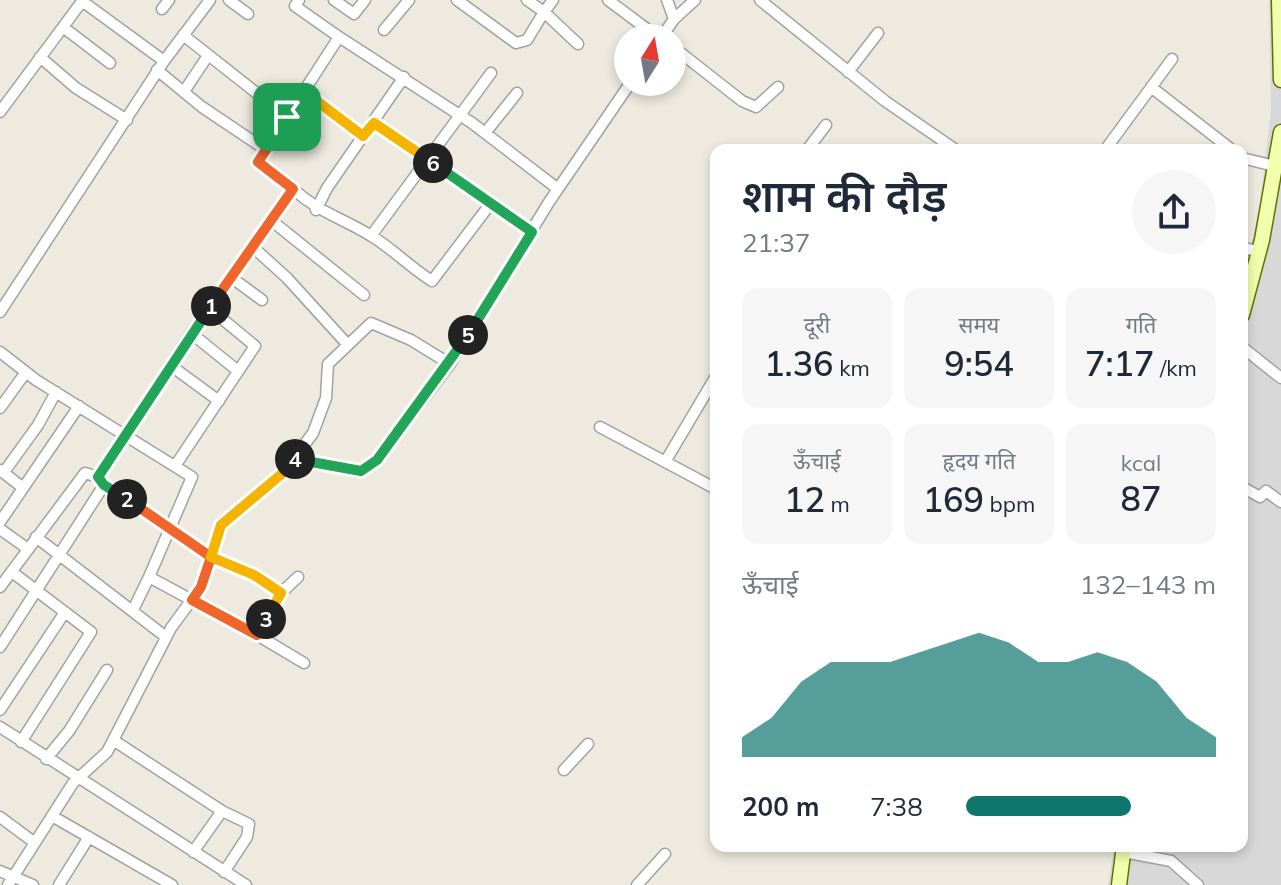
<!DOCTYPE html>
<html lang="hi">
<meta charset="utf-8">
<style>
:root{--surface:#fff;--page:#f6f6f7;--text:#1f2937;--muted:#747a83;--accent:#0f766e}
body{margin:0;font-family:Mulish,"Noto Sans Devanagari",sans-serif;background:var(--page);color:var(--text);height:100vh;display:flex;flex-direction:column;font-size:30px;white-space:nowrap}
*{box-sizing:border-box;margin:0}
p{font-size:26px;color:var(--muted)}
.icon{flex:none;width:44px;height:44px;fill:none;stroke:currentColor;stroke-width:2;stroke-linecap:round;stroke-linejoin:round}
.map{position:relative;flex:1;overflow:hidden}
.drawer{position:absolute;left:710px;top:144px;width:538px;height:708px;display:flex;flex-direction:column;background:var(--surface);border-radius:16px;box-shadow:0 4px 12px #0003}
.drawer>*{flex:none}
.needle{width:52px;rotate:11deg}
.controls{position:absolute;left:614px;top:24px;display:grid;gap:16px}
.controls a{display:grid;place-items:center;width:72px;height:72px;border-radius:50%;background:var(--surface);box-shadow:0 4px 12px #0003;font-size:40px}
.pin{position:absolute;display:grid;place-items:center;width:68px;height:68px;color:#fff;margin:-34px;border-radius:16px;box-shadow:0 4px 12px #0006}
.km{position:absolute;width:40px;height:40px;margin:-20px;border-radius:50%;background:#222;color:#fff;font-size:22px;line-height:40px;text-align:center}
.round{display:grid;place-items:center;flex:none;width:84px;height:84px;border-radius:42px;background:var(--page)}
.overview{display:flex;align-items:center;justify-content:space-between;height:136px;padding:0 32px}
h1{font-size:44px;font-weight:600;line-height:60px}
.figures{display:grid;grid-template-columns:repeat(3,1fr);gap:12px;height:136px;padding:8px 32px}
.figures div{display:grid;align-content:center;border-radius:16px;background:var(--page);text-align:center}
.figures b{font-size:34px;font-weight:600}
.figures small{font-size:22px;font-weight:400}
.figures p{font-size:22px}
.chart{height:224px;padding:16px 32px}
.chart p{display:flex;justify-content:space-between}
.chart svg{width:100%;height:144px;margin-top:8px;fill:var(--accent);opacity:.7}
ul{padding:0 32px;list-style:none;font-size:26px}
li{display:grid;grid-template-columns:128px 96px 1fr;align-items:center;height:60px}
li i{height:20px;border-radius:10px;background:var(--accent)}
.map>svg:first-child{display:block}
.residential{fill:#d9d8d8}
.lines{fill:none;stroke-linecap:round;stroke-linejoin:round}
.street-casing{stroke:#a2a2a2;stroke-width:13}
.secondary-casing{stroke:#5b7400;stroke-width:17}
.street{stroke:#fff;stroke-width:10}
.secondary{stroke:#f2ffac;stroke-width:14}
.split-1-casing{stroke:#fff;stroke-width:16}
.split-2-casing{stroke:#fff;stroke-width:16}
.split-3-casing{stroke:#fff;stroke-width:16}
.split-4-casing{stroke:#fff;stroke-width:16}
.split-5-casing{stroke:#fff;stroke-width:16}
.split-6-casing{stroke:#fff;stroke-width:16}
.split-7-casing{stroke:#fff;stroke-width:16}
.split-1{stroke:#f0652b;stroke-width:10}
.split-2{stroke:#22a559;stroke-width:10}
.split-3{stroke:#f0652b;stroke-width:10}
.split-4{stroke:#f5b400;stroke-width:10}
.split-5{stroke:#22a559;stroke-width:10}
.split-6{stroke:#22a559;stroke-width:10}
.split-7{stroke:#f5b400;stroke-width:10}
</style>
<div class="map">
<svg width="1281" height="885" viewBox="0 0 1281 885">
<rect width="100%" height="100%" fill="#eeeadf"/>
<path class="residential" d="M1269 0H1281V885H1108L1114 846H1242V281L1259 213 1271 110Z"/>
<g class="lines">
<g class="street-casing">
<path id="street" d="M229 0 248 14
M299 0 295 6 339 37
M334 0 354 14 365 0
M457 0 516 43 527 40 544 12 578 44
M527 0 544 12 553 0
M608 0 659 38
M667 0 674 19
M760 0 885 101 956 150
M82 1 164 61
M162 9 169 0
M63 27 110 63
M384 30 409 0
M183 35 287 117
M661 38 674 19 695 0
M672 46 742 101 756 107 778 87
M40 57 76 88 127 120
M157 70 202 107 266 150
M848 72 878 33
M1151 87 1232 150
M185 90 207 57
M305 92 363 136
M0 112 83 0
M374 123 532 232
M485 133 517 93
M807 150 826 125
M1105 150 1172 59
M1242 158 1275 166
M293 189C321 214 343 218 373 237 394 250 411 268 432 281L491 203
M316 210 327 188 404 77
M272 221 364 295
M371 236 491 73
M254 248 287 278 348 345
M1242 248 1259 251
M232 278 262 300
M0 312 164 61 210 0
M191 333 238 371
M1242 347 1281 378
M0 352 36 380 192 477 149 577 257 635 281 593 298 577
M170 365 219 401
M0 408 26 372
M600 427 716 489
M294 459 361 471 377 460 450 364 549 202 631 82
M665 462 716 376
M175 466 255 346 209 308
M0 470 22 487
M4 472 38 425 56 392
M98 477 191 333 293 189 258 162 339 37 472 123 558 189
M1242 487 1260 497 1266 491 1281 502
M0 522 79 406
M0 529 28 549
M36 537 166 637
M12 572 91 632 21 742
M0 587 85 473 98 477 104 485 211 557 254 575 281 593
M133 610 149 577
M257 635 304 663
M0 647 104 485
M0 710 65 612
M0 727 246 885
M113 740 222 811 249 824 247 837 224 872
M46 759 69 731 107 670
M564 770 588 744
M52 816 172 885
M0 817 35 843
M193 852 222 811
M1124 852 1171 861 1198 885
M0 871 33 885
M8 885 73 783 107 752 171 628 201 587 221 525 284 472 313 433 326 398 328 364 371 323 411 340 450 364
M59 885 89 837
M637 885 665 854"/>
</g>
<g class="secondary-casing">
<path id="secondary" d="M1279 0 1281 80
M1242 315 1262 240 1281 132
M1119 885 1124 846"/>
</g>
<use href="#street" class="street"/>
<use href="#secondary" class="secondary"/>
</g>
<g class="lines">
<g class="split-1-casing">
<path id="split-1" d="M211 306 293 189 258 162 287 117"/>
</g>
<g class="split-2-casing">
<path id="split-2" d="M127 499 104 485 98 477 211 306"/>
</g>
<g class="split-3-casing">
<path id="split-3" d="M127 499 211 557 201 587 192 600 257 635 266 619"/>
</g>
<g class="split-4-casing">
<path id="split-4" d="M266 619 281 593 254 575 211 557 221 525 284 472 295 459"/>
</g>
<g class="split-5-casing">
<path id="split-5" d="M295 459 361 471 377 460 468 335"/>
</g>
<g class="split-6-casing">
<path id="split-6" d="M433 163 532 232 468 335"/>
</g>
<g class="split-7-casing">
<path id="split-7" d="M287 117 305 92 363 136 374 123 433 163"/>
</g>
<use href="#split-1" class="split-1"/>
<use href="#split-2" class="split-2"/>
<use href="#split-3" class="split-3"/>
<use href="#split-4" class="split-4"/>
<use href="#split-5" class="split-5"/>
<use href="#split-6" class="split-6"/>
<use href="#split-7" class="split-7"/>
</g>
</svg>
<div class="controls">
<a><svg class="needle" viewBox="-14 -14 28 28"><path d="M0-13l5 13h-10z" fill="#e53935"/><path d="M0 13l5-13h-10z" fill="#747a83"/></svg></a>
</div>
<div class="pin" style="left:287px;top:117px;background:#1e9e55"><svg class="icon" aria-label="arrive" viewBox="0 0 24 24"><path d="M6 21V4h12l-3 4 3 4H6"/></svg></div>
<b class="km" style="left:211px;top:306px">1</b>
<b class="km" style="left:127px;top:499px">2</b>
<b class="km" style="left:266px;top:619px">3</b>
<b class="km" style="left:295px;top:459px">4</b>
<b class="km" style="left:468px;top:335px">5</b>
<b class="km" style="left:433px;top:163px">6</b>
<section class="drawer">
<div class="overview"><div><h1>शाम की दौड़</h1><p>21:37</p></div><a class="round"><svg class="icon" aria-label="share" viewBox="0 0 24 24"><path d="M12 15V3M7 8l5-5 5 5M5 13v7h14v-7"/></svg></a></div>
<div class="figures">
<div><p>दूरी</p><b>1.36<small> km</small></b></div>
<div><p>समय</p><b>9:54</b></div>
<div><p>गति</p><b>7:17<small> /km</small></b></div>
</div>
<div class="figures">
<div><p>ऊँचाई</p><b>12<small> m</small></b></div>
<div><p>हृदय गति</p><b>169<small> bpm</small></b></div>
<div><p>kcal</p><b>87</b></div>
</div>
<div class="chart"><p><span>ऊँचाई</span>132–143 m</p>
<svg viewBox="0 0 160 44" preserveAspectRatio="none"><path d="M0 44V38L10 32L20 21L30 15L40 15L50 15L60 12L70 9L80 6L90 9L100 15L110 15L120 12L130 15L140 21L150 32L160 38V44z"/></svg>
</div>
<ul>
<li><b>200 m</b>7:38<i style="width:66%"></i></li>
</ul>
</section>
</div>
